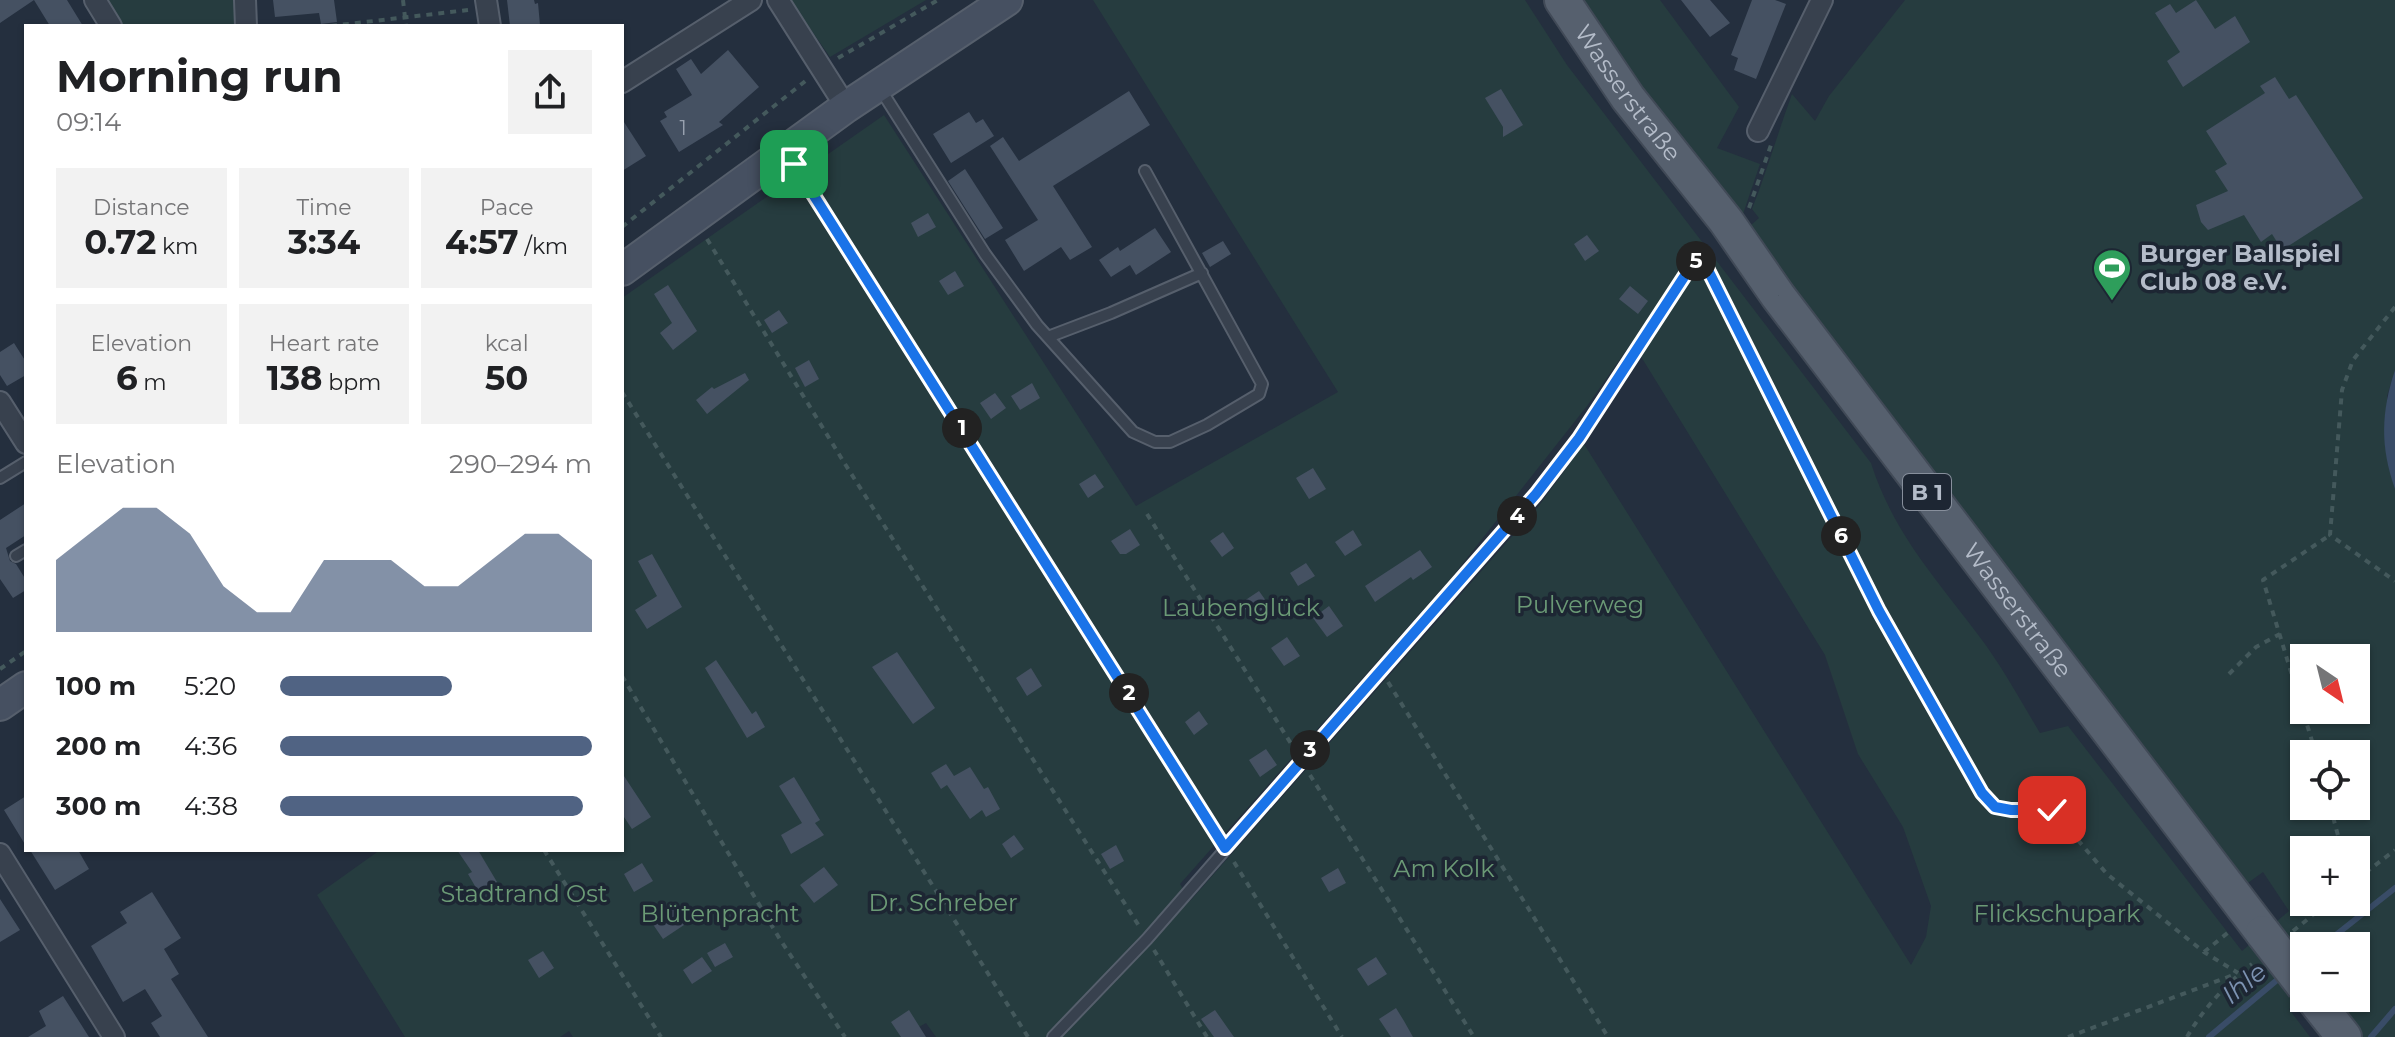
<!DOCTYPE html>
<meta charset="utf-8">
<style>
:root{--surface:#fff;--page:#f2f2f2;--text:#202124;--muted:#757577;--accent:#506383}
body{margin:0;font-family:Montserrat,sans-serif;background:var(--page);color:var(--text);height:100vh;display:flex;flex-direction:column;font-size:30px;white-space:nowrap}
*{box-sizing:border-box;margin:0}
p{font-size:26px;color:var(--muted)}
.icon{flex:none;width:44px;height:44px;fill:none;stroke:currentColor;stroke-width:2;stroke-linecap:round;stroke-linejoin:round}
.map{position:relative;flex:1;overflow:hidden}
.sheet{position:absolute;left:24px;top:24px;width:600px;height:828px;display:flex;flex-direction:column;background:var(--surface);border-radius:0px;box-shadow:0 2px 6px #0004}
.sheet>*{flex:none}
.needle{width:52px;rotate:145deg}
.tools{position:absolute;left:2290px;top:644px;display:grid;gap:16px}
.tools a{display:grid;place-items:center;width:80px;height:80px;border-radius:0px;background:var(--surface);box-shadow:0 2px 6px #0004;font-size:40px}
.pin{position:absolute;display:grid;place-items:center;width:68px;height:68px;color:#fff;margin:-34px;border-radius:16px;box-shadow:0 4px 12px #0006}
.km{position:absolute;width:40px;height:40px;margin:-20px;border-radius:50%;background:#222;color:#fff;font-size:22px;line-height:40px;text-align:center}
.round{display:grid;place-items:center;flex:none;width:84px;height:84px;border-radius:0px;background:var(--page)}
.summary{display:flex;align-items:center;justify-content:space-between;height:136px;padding:0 32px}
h1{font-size:44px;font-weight:700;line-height:60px}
.figures{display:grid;grid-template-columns:repeat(3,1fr);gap:12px;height:136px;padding:8px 32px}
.figures div{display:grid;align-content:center;border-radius:0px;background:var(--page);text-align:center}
.figures b{font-size:34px;font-weight:700}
.figures small{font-size:22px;font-weight:400}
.figures p{font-size:22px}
.chart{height:224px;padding:16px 32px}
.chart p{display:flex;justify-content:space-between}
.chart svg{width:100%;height:144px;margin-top:8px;fill:var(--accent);opacity:.7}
ul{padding:0 32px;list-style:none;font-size:26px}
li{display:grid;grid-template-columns:128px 96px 1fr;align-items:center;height:60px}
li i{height:20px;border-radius:10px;background:var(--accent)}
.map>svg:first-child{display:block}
.green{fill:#263c3f;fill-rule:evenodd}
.water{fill:#394c67}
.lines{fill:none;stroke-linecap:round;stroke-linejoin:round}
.stream{stroke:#394c67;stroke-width:6}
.building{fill:#455162}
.service-casing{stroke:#565f6c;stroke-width:14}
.minor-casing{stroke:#565f6c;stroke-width:24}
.secondary-casing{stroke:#565f6c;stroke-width:34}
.primary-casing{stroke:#414a57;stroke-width:38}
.path{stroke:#44595c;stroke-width:4;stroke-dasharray:6 6;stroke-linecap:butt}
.service{stroke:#38414e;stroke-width:10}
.minor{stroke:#38414e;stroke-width:20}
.secondary{stroke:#465061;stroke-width:30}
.primary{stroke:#56606e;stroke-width:34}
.primary-bridge-casing{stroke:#414a57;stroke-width:38;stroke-linecap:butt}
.primary-bridge{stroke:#56606e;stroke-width:34}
.route-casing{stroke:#fff;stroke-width:16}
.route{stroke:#1a73e8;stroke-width:10}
.labels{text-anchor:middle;stroke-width:7;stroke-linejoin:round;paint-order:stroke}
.number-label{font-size:20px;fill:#98a1af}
.shield{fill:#1d2633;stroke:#878f9c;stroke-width:2}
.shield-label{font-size:22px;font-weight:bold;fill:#b4bcc9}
.street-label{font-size:24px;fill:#b4bcc9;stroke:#1d2633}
.poi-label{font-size:24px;font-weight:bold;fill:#b4bcc9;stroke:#1d2633;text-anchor:start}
.park-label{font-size:24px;fill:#6b9a76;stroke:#1d2633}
.water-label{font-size:26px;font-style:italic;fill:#7c92b1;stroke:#1d2633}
</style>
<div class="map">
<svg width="2395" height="1037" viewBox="0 0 2395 1037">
<rect width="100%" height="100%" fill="#242f3e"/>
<path class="green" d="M106 0H235L236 26H123Z
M790 0H926L830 57Z
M1093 0H1525L1567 65 1871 463C1894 536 1941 584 1985 644 2005 672 2022 703 2040 733L2068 726 2242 951 2289 911 2263 872 2245 885 2117 713 1814 325 1750 226 1759 218 1752 209C1767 171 1778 132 1792 94L1815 121 1829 96 1905 0H2395V370L2387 396 2395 489V1037H2363L2334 998H2356V946H2304V997L2289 1009 2310 1037H936L926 1023 901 1037H573L569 1031 560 1037H405L317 895 380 850H622V298L884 115 1136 506 1338 392ZM1632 342 1825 655 1858 754 1903 827 1931 906 1926 937 1911 965 1584 444 1538 507 1190 901 1180 884 1452 577 1587 406ZM2304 658H2356V710H2304ZM2304 754H2356V806H2304ZM2304 850H2356V902H2304Z
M1582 0H1660L1739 107 1717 148 1760 164 1743 214 1668 132Z"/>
<path class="water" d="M2395 370V489C2380 447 2381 412 2395 370Z"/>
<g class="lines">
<path class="stream" d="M2322 946 2395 888
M2209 1037 2283 975
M2371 1037 2395 1009"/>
</g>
<path class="building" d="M0 0H67L83 26H50L34 0 0 23Z
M273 0H334L337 22 321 24 319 13 275 17Z
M507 0H534L535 4 538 3 540 25 510 26Z
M1681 0H1710L1730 23 1710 37Z
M1752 0H1775L1786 4 1756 79 1734 70 1738 58 1731 55Z
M2196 0 2215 29 2235 16 2250 42 2183 87 2167 61 2180 52 2155 13 2170 4 2176 13Z
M728 50 759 87 719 122 723 125 679 152 660 121 667 117 664 112 692 95 676 69 691 59 701 74Z
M2275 77 2289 99 2296 95 2363 198 2282 250 2272 234 2261 242 2244 215 2208 230 2201 222 2196 205 2228 191 2215 171 2227 164 2206 131 2265 93 2260 86Z
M1501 89 1523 125 1503 137V127L1485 98Z
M1129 91 1150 125 1053 186 1092 247 1070 260 1061 247 1024 271 1005 240 1038 220 990 146 1003 137 1019 161Z
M969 112 976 123 983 119 994 136 951 163 933 134Z
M622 119 646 156 622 171Z
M965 169 1003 228 985 239 948 181Z
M928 213 936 227 918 237 911 223Z
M1155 228 1171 252 1136 275 1130 265 1111 277 1099 260 1118 247 1120 251Z
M1587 235 1599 251 1585 261 1574 244Z
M1223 241 1231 254 1210 267 1202 253Z
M955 271 964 286 948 295 939 281Z
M668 285 697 331 673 350 660 333 672 323 654 294Z
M1630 286 1648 301 1638 314 1619 299Z
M779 310 788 323 772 333 764 320Z
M14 343 26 362V375L7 386 0 375V352Z
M809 360 819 379 805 387 795 368Z
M745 373 749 380 707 414 696 400 712 387 714 389Z
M1032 383 1040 398 1020 410 1011 396Z
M995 393 1006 408 991 419 980 403Z
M1313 468 1326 489 1309 499 1296 478Z
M1095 474 1104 487 1088 498 1079 484Z
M26 503V535L6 548 10 561 16 564 26 580V590L13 598 0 579V520Z
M1130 529 1140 545 1126 554H1120L1111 541Z
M1353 530 1362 545 1345 556 1335 542Z
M1223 532 1234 548 1222 557 1210 541Z
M1420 550 1432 567 1413 580 1411 577 1375 602 1365 586Z
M652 554 682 607 647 629 635 610 657 596 638 561Z
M1306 563 1315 576 1298 586 1290 573Z
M1259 591 1269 605 1251 617 1241 603Z
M1329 606 1343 626 1327 637 1313 618Z
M1287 637 1300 656 1284 666 1271 648Z
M897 652 935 708 913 724 872 667Z
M716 660 752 714 756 711 765 727 747 738 705 668Z
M1031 668 1042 686 1027 696 1016 678Z
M1199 711 1208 724 1194 735 1185 722Z
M1266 749 1277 765 1260 777 1249 760Z
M946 764 954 776 970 767 984 789 988 787 1000 809 986 817 982 810 970 819 947 785 941 789 931 773Z
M622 773 651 817 632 829 622 814Z
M794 777 820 820 815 823 824 835 791 854 781 835 802 823 779 786Z
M26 796V846L4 810Z
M1014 835 1024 849 1011 858 1002 844Z
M1116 845 1124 861 1110 869 1101 854Z
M30 850H78L89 869 55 890Z
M457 850H478L497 882 479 893 468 874 472 872Z
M642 863 653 881 634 892 624 874Z
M824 867 838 885 814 903 800 885Z
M1338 868 1346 883 1329 892 1321 878Z
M152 892 181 938 164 949 179 974 171 979 208 1037H160L151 1023 162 1016 145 989 123 1002 91 946 127 923 120 912Z
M0 899 20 930 0 942Z
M671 906 684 925 663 939 650 920Z
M725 943 733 957 715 967 707 953Z
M543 951 554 968 539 978 528 960Z
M702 957 712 971 692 984 683 970Z
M1376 957 1387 974 1368 986 1357 969Z
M63 996 89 1037H28L46 1026 39 1011Z
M1396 1008 1404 1021 1413 1037H1391L1379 1019Z
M909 1010 926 1037H901L891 1022Z
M1215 1010 1234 1037H1214L1201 1019Z"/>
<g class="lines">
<g class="service-casing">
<path id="service" d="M879 87 985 254 1037 325 1133 432 1155 442H1170L1207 425 1259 394 1262 384 1145 171
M1048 337 1111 313 1202 273
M0 478 26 462
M16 556 26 550
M1053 1037 1147 939 1536 494 1579 438 1695 260"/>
</g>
<g class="minor-casing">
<path id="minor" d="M95 0 111 26
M245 0 246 26
M486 0 490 26
M778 0 846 107
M622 82 751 0
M1758 131 1822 0
M0 402 26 443
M0 854 114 1037"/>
</g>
<g class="secondary-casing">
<path id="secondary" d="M622 270 846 107 1007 0
M0 705 26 687"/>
</g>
<g class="primary-casing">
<g id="primary">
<path id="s1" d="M1562 0 1628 98 1726 221 1778 296 2263 933"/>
<path d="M2313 998 2344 1037"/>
</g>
</g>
<path class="path" d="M403 0 406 26
M331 26 468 10
M838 58 938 0
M799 172 1220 837
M1749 208 1771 145
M622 227 808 79
M707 239 845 464 1139 926
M1707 269 1879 611 1982 793 1995 807 2011 810H2052L2107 874 2204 952 2238 973
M2395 307 2353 360 2342 390 2330 535 2395 581
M622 392 1028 1037
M1147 514 1295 750
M0 669 26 651
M2229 674 2256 647 2280 634
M622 676 781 941 845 1037
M1388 682 1608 1037
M2316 754 2263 580 2330 535
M1310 775 1474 1037
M2330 806 2342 850
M544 850 661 1037
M1234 862 1342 1037
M2356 880 2395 850
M2293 931 2329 902
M1154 950 1207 1037
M2204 952 2230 931
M2068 1037 2236 974
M2187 1037C2202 1010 2228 982 2252 964"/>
<use href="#service" class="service"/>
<use href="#minor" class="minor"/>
<use href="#secondary" class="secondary"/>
<use href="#primary" class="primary"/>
<g class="primary-bridge-casing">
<path id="primary-bridge" d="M2263 933 2304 986"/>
</g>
<use href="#primary-bridge" class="primary-bridge"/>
</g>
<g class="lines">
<g class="route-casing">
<path id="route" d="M794 164 1225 848 1536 494 1579 438 1695 260 1708 270 1879 611 1982 793 1995 807 2011 810H2052"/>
</g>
<use href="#route" class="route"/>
</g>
<defs>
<g id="stadium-pin" transform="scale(2)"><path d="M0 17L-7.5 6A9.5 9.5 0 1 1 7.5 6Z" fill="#2e9e5b" stroke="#1d2633"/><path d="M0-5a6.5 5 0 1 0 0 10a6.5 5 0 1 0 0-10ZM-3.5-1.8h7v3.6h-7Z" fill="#fff"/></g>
</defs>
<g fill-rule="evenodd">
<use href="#stadium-pin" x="2112" y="268"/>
</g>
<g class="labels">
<g class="number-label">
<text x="683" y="135">1</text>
</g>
<rect class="shield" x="1903" y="474" width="48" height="36" rx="6"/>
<g class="shield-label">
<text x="1927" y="500">B 1</text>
</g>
<g class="street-label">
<text dy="8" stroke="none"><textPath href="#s1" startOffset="114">Wasserstraße</textPath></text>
<text dy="8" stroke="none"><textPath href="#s1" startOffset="762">Wasserstraße</textPath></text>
</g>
<g class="poi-label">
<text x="2140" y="262">Burger Ballspiel<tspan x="2140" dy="28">Club 08 e.V.</tspan></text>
</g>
<g class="park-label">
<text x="1580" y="613">Pulverweg</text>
<text x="1241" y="616">Laubenglück</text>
<text x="1444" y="877">Am Kolk</text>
<text x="524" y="902">Stadtrand Ost</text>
<text x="943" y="911">Dr. Schreber</text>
<text x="720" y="922">Blütenpracht</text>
<text x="2057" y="922">Flickschupark</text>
</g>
<g class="water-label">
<text transform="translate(2244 983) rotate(-39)" y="9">Ihle</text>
</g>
</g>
</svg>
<div class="tools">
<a><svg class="needle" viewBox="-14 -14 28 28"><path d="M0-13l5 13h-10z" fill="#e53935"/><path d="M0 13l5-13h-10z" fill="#757577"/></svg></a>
<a><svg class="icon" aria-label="locate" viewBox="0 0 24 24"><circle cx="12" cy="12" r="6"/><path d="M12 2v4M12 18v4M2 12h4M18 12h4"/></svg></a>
<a>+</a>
<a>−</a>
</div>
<div class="pin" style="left:794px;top:164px;background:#1e9e55"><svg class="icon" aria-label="arrive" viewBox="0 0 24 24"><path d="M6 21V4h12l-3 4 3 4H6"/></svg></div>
<div class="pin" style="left:2052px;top:810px;background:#d93025"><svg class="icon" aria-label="check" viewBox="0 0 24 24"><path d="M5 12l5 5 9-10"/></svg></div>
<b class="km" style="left:962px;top:428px">1</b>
<b class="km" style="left:1129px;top:693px">2</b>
<b class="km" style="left:1310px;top:750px">3</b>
<b class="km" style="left:1517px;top:516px">4</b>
<b class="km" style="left:1696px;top:261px">5</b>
<b class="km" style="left:1841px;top:536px">6</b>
<section class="sheet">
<div class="summary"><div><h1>Morning run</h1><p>09:14</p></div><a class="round"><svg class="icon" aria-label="share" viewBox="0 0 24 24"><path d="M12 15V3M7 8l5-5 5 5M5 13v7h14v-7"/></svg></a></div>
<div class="figures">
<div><p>Distance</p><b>0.72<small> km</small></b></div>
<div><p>Time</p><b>3:34</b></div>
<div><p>Pace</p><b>4:57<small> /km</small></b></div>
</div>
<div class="figures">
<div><p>Elevation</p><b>6<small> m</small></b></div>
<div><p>Heart rate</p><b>138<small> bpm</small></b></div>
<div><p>kcal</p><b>50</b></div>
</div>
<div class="chart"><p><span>Elevation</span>290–294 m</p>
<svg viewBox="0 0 160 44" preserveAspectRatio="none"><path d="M0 44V22L10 14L20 6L30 6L40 14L50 30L60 38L70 38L80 22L90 22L100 22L110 30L120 30L130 22L140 14L150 14L160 22V44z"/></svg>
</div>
<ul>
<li><b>100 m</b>5:20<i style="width:55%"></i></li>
<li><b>200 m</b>4:36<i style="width:100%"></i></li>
<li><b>300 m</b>4:38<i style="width:97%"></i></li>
</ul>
</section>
</div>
